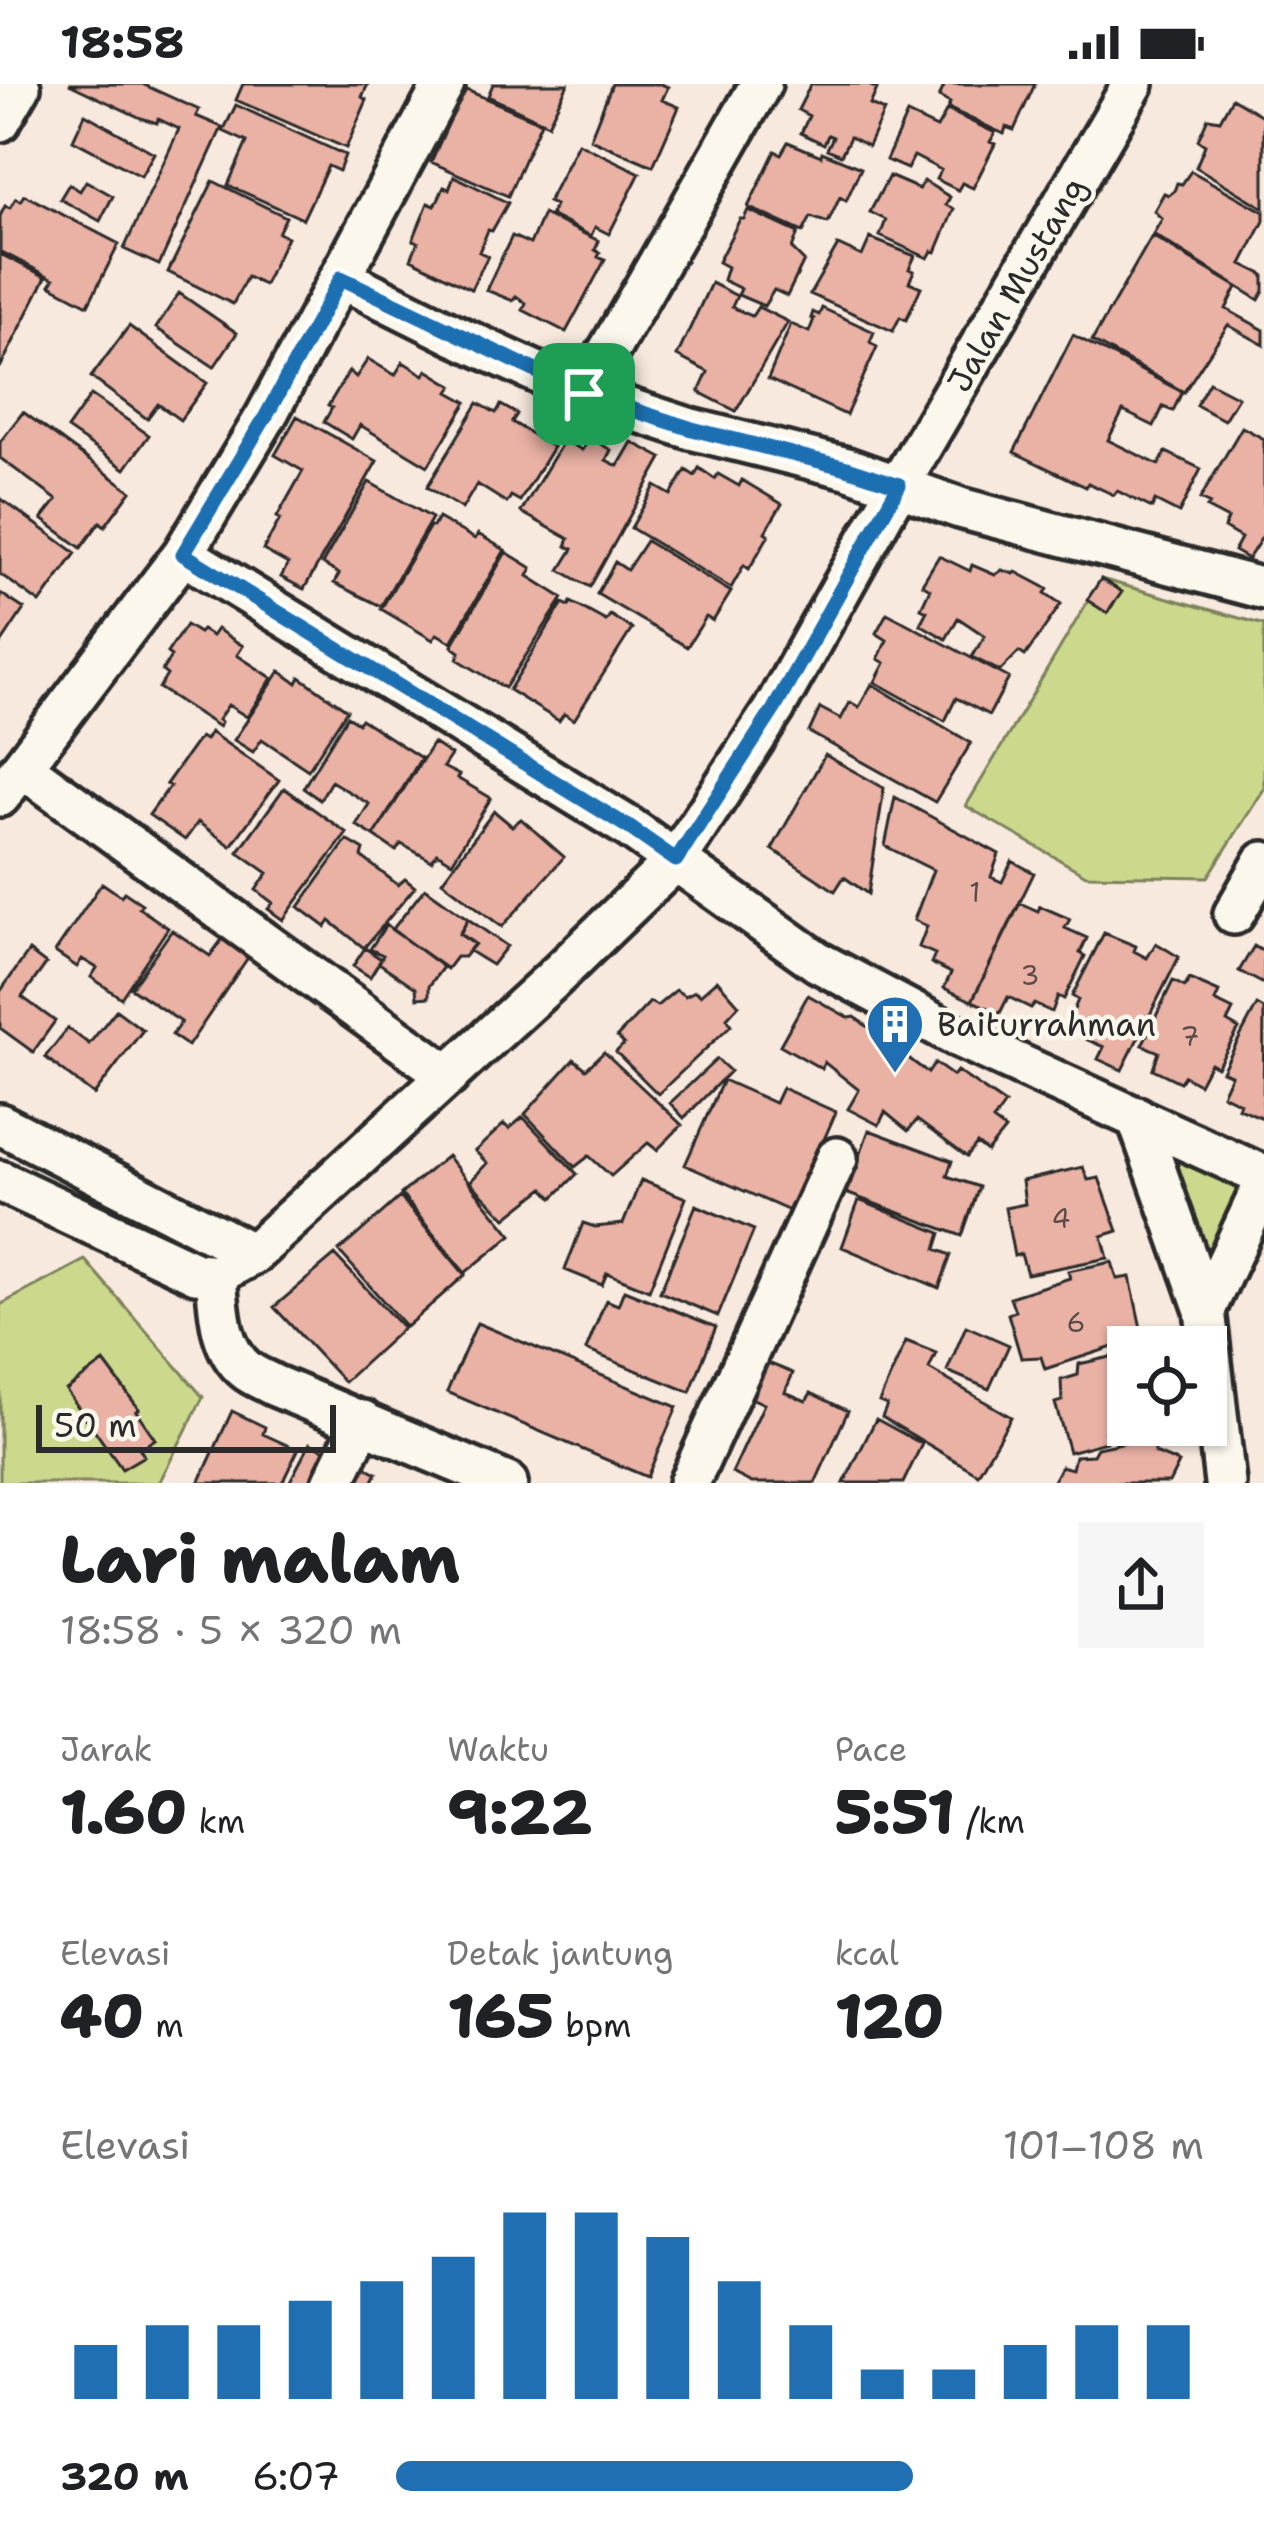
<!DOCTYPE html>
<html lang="id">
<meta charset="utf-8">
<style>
:root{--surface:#fff;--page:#f6f6f6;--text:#202124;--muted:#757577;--accent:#1f6fb2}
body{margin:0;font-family:"Shantell Sans",sans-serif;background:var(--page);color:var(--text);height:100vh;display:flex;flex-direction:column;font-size:45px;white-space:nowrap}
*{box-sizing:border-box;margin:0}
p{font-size:39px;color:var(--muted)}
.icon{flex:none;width:66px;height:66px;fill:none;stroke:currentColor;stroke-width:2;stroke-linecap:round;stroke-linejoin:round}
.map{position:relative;height:1399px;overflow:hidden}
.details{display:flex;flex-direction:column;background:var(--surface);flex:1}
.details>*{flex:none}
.buttons{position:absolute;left:1107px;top:1242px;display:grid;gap:24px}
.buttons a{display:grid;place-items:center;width:120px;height:120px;border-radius:0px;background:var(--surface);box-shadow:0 3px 9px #0004;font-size:60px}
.scale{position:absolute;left:36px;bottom:30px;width:300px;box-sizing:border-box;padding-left:12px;border:6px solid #2b2b2b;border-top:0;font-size:33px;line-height:42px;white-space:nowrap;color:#2b2b2b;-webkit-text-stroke:9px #fbf7ec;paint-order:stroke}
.pin{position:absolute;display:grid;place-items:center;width:102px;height:102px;color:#fff;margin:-51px;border-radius:24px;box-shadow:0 6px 18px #0006}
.round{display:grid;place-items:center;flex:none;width:126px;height:126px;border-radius:0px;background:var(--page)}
.head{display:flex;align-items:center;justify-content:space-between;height:204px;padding:0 60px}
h1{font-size:66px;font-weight:800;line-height:90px}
.metrics{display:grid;grid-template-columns:repeat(3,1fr);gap:18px;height:204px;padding:12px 60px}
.metrics div{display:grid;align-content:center}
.metrics b{font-size:60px;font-weight:800}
.metrics small{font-size:33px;font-weight:400}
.metrics p{font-size:33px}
.chart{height:336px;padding:24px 60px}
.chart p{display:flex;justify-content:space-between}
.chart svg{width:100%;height:216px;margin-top:12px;stroke:var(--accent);stroke-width:6}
ul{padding:0 60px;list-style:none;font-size:39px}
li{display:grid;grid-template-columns:192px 144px 1fr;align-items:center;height:90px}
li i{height:30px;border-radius:15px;background:var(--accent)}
.status{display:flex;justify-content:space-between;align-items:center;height:84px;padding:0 60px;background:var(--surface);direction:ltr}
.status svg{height:33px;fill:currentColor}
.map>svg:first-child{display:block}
.green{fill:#ccd98d;stroke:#7c825c;stroke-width:3}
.building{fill:#eab1a5;stroke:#2b2b2b;stroke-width:3}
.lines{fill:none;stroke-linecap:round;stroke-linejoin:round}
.street-casing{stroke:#2b2b2b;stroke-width:48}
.street{stroke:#fbf7ec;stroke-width:39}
.route-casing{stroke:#fff;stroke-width:24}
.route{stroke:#1f6fb2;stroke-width:15}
.labels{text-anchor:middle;stroke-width:9;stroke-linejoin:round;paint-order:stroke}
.number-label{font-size:27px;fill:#5b4c4a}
.street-label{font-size:33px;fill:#2b2b2b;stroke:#fbf7ec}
.poi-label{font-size:33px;fill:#2b2b2b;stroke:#fbf7ec;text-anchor:start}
</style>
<div class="status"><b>18:58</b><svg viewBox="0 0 49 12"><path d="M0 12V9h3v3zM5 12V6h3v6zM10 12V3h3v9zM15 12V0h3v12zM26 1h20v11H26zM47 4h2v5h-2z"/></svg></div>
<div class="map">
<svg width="1264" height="1399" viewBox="0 0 1264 1399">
<rect width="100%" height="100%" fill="#f8e9de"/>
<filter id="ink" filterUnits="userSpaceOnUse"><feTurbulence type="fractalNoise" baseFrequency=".00833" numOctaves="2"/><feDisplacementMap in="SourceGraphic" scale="24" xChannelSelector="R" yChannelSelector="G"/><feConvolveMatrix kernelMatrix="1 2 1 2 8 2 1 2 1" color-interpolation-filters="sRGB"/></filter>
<g filter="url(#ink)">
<path class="green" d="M1101 495 1264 541V705L1208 793 1086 791 966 722Z
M1175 1072 1246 1105 1209 1185Z
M85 1176 203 1313 159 1399H0V1221Z"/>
<path class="building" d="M69 0H142L199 26 196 32 222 43 159 181 124 165 179 45 158 35 157 39 141 34Z
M243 0H368L362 13 367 16 346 64 236 16Z
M493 0H568L548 40 488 12Z
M612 0H661L668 3 662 16 679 23 653 82 590 55Z
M811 0H866L877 5 870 21 884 27 868 62 850 53 841 71 827 65 833 53 828 51 824 60 801 49 809 32 798 26Z
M945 0H1035L1014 46 1006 43 1004 50 948 24 950 19 939 13Z
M464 5 541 38 508 112 431 78Z
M1232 14 1264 33V124L1196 83 1205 61 1198 56 1208 34 1220 36Z
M236 21 345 71 339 87 328 82 303 135 228 101 247 58 223 47Z
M947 26 995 49 990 58 995 60 973 104 962 99 958 106 936 95 941 86 914 72 907 85 886 76 907 30 937 44Z
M85 30 154 69 141 92 73 56Z
M788 58 821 72 822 68 861 84 846 117 840 113 828 139 811 133 803 148 748 123 775 67 781 70Z
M578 59 640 89 609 150 595 143 591 152 550 131 555 121 548 118Z
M1191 87 1264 128V137L1242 180 1264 191V207L1259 216 1153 150 1162 135 1154 127 1164 109 1169 111 1174 107 1177 99 1182 100Z
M454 92 508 119 492 147 488 146 479 168 488 172 471 205 411 175 418 158 413 156 428 119 435 122 444 103 449 105Z
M889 92 919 105 924 97 950 113 946 121 954 125 936 168 932 167 928 174 880 152 886 136 870 128Z
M86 97 113 112 100 137 60 115 69 100 80 107Z
M213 97 286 133 278 149 287 153 264 201 247 193 233 220 168 188Z
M25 111 119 160 88 221 50 201 54 195 0 167V132L5 122 10 124 16 114 21 117Z
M748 126 798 149 792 165 804 177 787 212 774 206 764 222 738 211 741 205 723 196 727 183 718 178 740 135H744Z
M543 130 599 157 595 166 600 169 598 173 605 176 566 248 523 226 526 219 516 212 513 217 486 206 512 152 530 160Z
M1152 152 1237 203 1226 225 1264 246V261L1228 241 1184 308 1092 257Z
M870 154 915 172 909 185 914 187 909 198 921 203 906 236 900 233 893 247 810 210 838 161 862 172Z
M0 170 46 193 0 284Z
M711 199 737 212 732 223 752 232 758 223 788 238 736 327 699 308 708 288 677 272Z
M179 209 237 249 214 283 156 244Z
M822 224 874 248 870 258 877 263 846 331 768 295 791 240 809 248 814 235 811 234 813 228 819 231Z
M129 242 207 299 180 336 158 320 147 335 91 293Z
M1073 251 1182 308 1173 327 1163 323 1154 342 1123 327 1108 356 1159 381 1166 368 1201 385 1179 429 1155 417 1152 424 1117 407 1114 411 1088 399 1086 403 1014 368Z
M368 275 395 291 403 278 424 291 427 286 453 302 449 308 467 318 428 382 360 341 352 355 324 338 332 324 328 322 349 287 356 293Z
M1209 298 1238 313 1224 336 1196 321Z
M91 311 149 351 125 385 67 345Z
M478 319 496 329 501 321 517 330 512 338 553 363 520 417 511 412 507 419 477 400 462 425 427 403Z
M23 328 131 407 105 442 100 438 81 464 42 435 57 416 0 374V358Z
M297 332 377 377 304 505 281 493 288 480 263 466 280 435 277 433 303 387 275 371Z
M1242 343 1264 355V450L1248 475 1234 467 1241 454 1224 444 1228 435 1207 424 1210 420 1200 415Z
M590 354 611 366 606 376 618 382 632 358 662 374 590 503 560 486 573 465 566 462 569 455 521 428 564 356 582 366Z
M699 384 715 395 718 390 739 402 742 396 782 420 765 448 769 451 749 485 744 481 731 504 631 444 655 402 671 411 686 386 695 392Z
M369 398 432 434 381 522 334 499 339 490 322 480Z
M0 414 76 469 40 519 0 490Z
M438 434 475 455 478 450 505 466 451 558 437 550 433 556 381 525 430 442 433 443Z
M646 457 731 508 713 537 706 533 687 563 597 510 615 478 627 486Z
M506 468 532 484 528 492 563 514 505 604 457 575 460 568 452 562Z
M939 472 970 487 972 481 995 491 1002 486 1014 490 1016 488 1048 505 1045 509 1061 520 1025 572 1019 568 1000 587 972 573 985 552 958 534 946 555 920 540 927 527 921 524 930 505 922 500Z
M1101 495 1122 508 1107 529 1087 516Z
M0 509 24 525 0 561Z
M571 518 606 537 610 531 632 545 574 636 564 630 559 637 509 606 563 519 569 522Z
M887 529 1009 594 989 631 956 614 945 637 875 598 885 579 878 575 887 556 876 549Z
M186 541 199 549 202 546 212 552 217 545 243 562 237 571 272 594 247 633 228 621 218 636 221 638 219 643 159 604 167 591 162 587 171 572 167 569Z
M280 587 297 599 300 593 347 626 308 686 262 655 253 668 234 656Z
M872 600 971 659 935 718 809 648 820 624 841 635 850 618 859 623Z
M347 632 358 639 361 635 421 674 374 752 356 741 369 720 331 697 320 716 303 704Z
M210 648 279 696 231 762 198 738 185 756 149 731 170 702 166 700 200 653 205 656Z
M433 659 451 671 443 683 459 691 457 694 491 714 452 778 437 769 432 777 401 760 396 767 374 752Z
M825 671 884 704 868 810 844 793 835 807 772 765Z
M284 704 347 749 283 836 268 825 273 819 256 806 268 789 238 768Z
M895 713 999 770 991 793 1002 798 1012 777 1034 789 972 917 944 904 951 889 931 879 935 870 919 863 927 842 914 836 933 786 885 762Z
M494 727 512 742 521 735 564 773 502 843 442 797Z
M347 756 364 766 362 773 398 801 405 795 415 803 364 864 330 837 326 843 299 823Z
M102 799 121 812 124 808 142 820 139 824 168 844 121 914 91 893 97 884 82 875 77 883 55 868Z
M425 804 468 835 459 850 474 860 464 873H456L447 885 392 846Z
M1020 819 1038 827 1040 822 1070 835 1065 844 1087 854 1080 869 1085 872 1064 915 1058 912 1052 928 1034 920 1031 924 1008 913 1000 929 972 917Z
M468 835 507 862 492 881 469 867 475 860 460 850Z
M386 841 443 883 429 902V913L417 914 416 904 379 879 383 871 370 865Z
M172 846 210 872 223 854 249 872 188 962 172 951 181 938 131 904Z
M1104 849 1136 862 1134 867 1147 874 1156 859 1179 873 1122 986 1098 975 1104 963 1081 953 1085 945 1069 937 1078 916 1072 912Z
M1254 862 1264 868V900L1239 887Z
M365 864 381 875 370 893 353 882Z
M29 867 46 880 22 913 55 937 33 968 0 944V908Z
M1189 895 1219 908 1215 917 1233 926 1227 938 1239 945 1217 983 1210 979 1199 1000 1184 992 1180 998 1153 985 1159 968 1142 961 1173 897 1185 903Z
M717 896 739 921 727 934 731 941 658 1010 616 968 624 960 617 953 650 918 657 922 676 906 685 912 695 907 700 911Z
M808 911 849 934 855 933 928 989 935 979 953 992 957 987 1005 1020 993 1037 1005 1046 987 1068 977 1060 967 1073 917 1036 908 1047 885 1028 879 1041 848 1025 859 1006 824 978 822 985 780 961Z
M1257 921 1264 925 1263 1034 1238 1024 1240 1019 1222 1010 1231 991 1222 987Z
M116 926 143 946 94 1011 45 973 68 944 89 960Z
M604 968 682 1041 657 1066 648 1059 611 1092 589 1072 575 1083 525 1030 574 975 586 985Z
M717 975 730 987 684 1034 670 1019Z
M723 996 775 1019 782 1004 836 1028 792 1128 685 1081Z
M523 1033 577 1090 553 1114 544 1104 506 1134 470 1098 487 1079 475 1067 504 1040 509 1045Z
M869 1046 952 1077 947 1092 979 1103 962 1152 835 1105 843 1081 855 1084Z
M447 1072 512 1151 465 1189 401 1110Z
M1083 1083 1088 1096 1099 1094 1118 1147 1102 1152 1108 1174 1027 1190 1021 1170 1014 1172 1005 1124 1025 1120 1022 1097Z
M641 1096 686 1114 649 1206 607 1189 602 1201 565 1186 583 1139 595 1143 623 1140Z
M400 1113 465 1191 406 1243 339 1167Z
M859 1116 941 1149 936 1165 951 1171 939 1204 842 1163Z
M696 1121 754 1146 718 1232 660 1208Z
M335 1171 403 1244 344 1298 274 1223Z
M1112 1178 1117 1195 1130 1193 1142 1249 1115 1254 1116 1262 1045 1285 1041 1273 1021 1274 1008 1230 1015 1227 1010 1213 1070 1194 1068 1187Z
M624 1206 716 1243 690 1308 586 1266 606 1216 618 1221Z
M477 1239 677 1323 647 1393 447 1308Z
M966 1242 1009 1261 989 1305 947 1287Z
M906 1257 936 1269 929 1285 1011 1333 978 1390 882 1333 887 1321 879 1318Z
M1128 1269V1341H1151L1152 1348 1116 1359 1113 1347 1105 1348 1106 1358 1069 1368 1055 1319 1062 1317 1061 1296 1078 1291 1079 1280Z
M763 1277 793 1289 785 1308 806 1317 811 1309 848 1327 815 1399H752L732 1389 764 1320 747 1312Z
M104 1278 139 1325 136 1327 155 1355 140 1365 144 1372 122 1385 66 1306Z
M232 1327 265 1343 263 1350 298 1366 282 1399H199Z
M876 1335 922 1360 903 1399H844Z
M1150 1353 1155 1360V1369L1179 1379 1169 1399H1052L1061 1382 1072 1385 1075 1372 1093 1371 1097 1364Z
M310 1359 336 1371 321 1399H289Z
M356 1378 377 1389 372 1399H345Z"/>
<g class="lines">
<g class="street-casing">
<path id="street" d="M0 37 20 3
M341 194 457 252 584 310 691 345 847 384 960 424 1264 505
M584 310 761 0
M183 470 630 744 818 878 959 953 1264 1092
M22 683 449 992
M0 712 183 470 266 332 444 0
M1234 830 1264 778
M1137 1033 1205 1226 1225 1399
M0 1040 253 1170
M0 1097 196 1189 216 1191 253 1170 551 897 676 776 774 625 899 401 1133 0
M216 1191C219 1223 218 1263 246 1286 253 1292 264 1296 273 1301L507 1399
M1205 1226 1264 1100
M333 1399 363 1337
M689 1399 837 1074"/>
</g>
<use href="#street" class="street"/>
</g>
</g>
<g class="lines" filter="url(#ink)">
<g class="route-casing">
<path id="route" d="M341 194 584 310 692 345 847 384 899 401 774 625 676 776 630 744 183 470 266 332Z"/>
</g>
<use href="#route" class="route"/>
</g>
<defs>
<g id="building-pin" transform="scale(3)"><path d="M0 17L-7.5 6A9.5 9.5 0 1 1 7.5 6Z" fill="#1f6fb2" stroke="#fbf7ec"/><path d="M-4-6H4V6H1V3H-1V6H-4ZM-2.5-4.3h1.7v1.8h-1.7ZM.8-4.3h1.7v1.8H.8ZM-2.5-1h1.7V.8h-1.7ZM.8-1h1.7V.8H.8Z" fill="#fff"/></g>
</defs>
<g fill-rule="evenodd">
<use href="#building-pin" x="895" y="940"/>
</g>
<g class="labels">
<g class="number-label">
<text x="975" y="818">1</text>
<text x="1030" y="901">3</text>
<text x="1190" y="962">7</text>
<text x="1061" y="1144">4</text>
<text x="1076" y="1248">6</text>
</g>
<g class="street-label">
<text transform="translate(1016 200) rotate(-60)" y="12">Jalan Mustang</text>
</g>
<g class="poi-label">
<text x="937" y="952">Baiturrahman</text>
</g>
</g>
</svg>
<div class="buttons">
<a><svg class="icon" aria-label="locate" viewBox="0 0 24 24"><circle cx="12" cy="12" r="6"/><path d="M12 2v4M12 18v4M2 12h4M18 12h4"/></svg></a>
</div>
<div class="scale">50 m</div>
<div class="pin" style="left:584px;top:310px;background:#1e9e55"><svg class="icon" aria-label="arrive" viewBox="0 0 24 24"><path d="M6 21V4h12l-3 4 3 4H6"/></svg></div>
</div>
<section class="details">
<div class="head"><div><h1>Lari malam</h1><p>18:58 · 5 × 320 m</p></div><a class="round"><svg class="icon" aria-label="share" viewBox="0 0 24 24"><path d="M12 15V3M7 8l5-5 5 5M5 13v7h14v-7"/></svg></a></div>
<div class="metrics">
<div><p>Jarak</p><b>1.60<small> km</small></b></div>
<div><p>Waktu</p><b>9:22</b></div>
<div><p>Pace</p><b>5:51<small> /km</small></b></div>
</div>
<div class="metrics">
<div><p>Elevasi</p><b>40<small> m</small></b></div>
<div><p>Detak jantung</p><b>165<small> bpm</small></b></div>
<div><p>kcal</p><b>120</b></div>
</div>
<div class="chart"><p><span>Elevasi</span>101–108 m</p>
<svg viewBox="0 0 160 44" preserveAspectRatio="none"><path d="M5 44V33M15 44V29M25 44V29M35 44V24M45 44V20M55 44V15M65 44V6M75 44V6M85 44V11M95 44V20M105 44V29M115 44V38M125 44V38M135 44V33M145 44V29M155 44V29"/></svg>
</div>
<ul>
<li><b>320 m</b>6:07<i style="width:64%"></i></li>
</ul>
</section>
